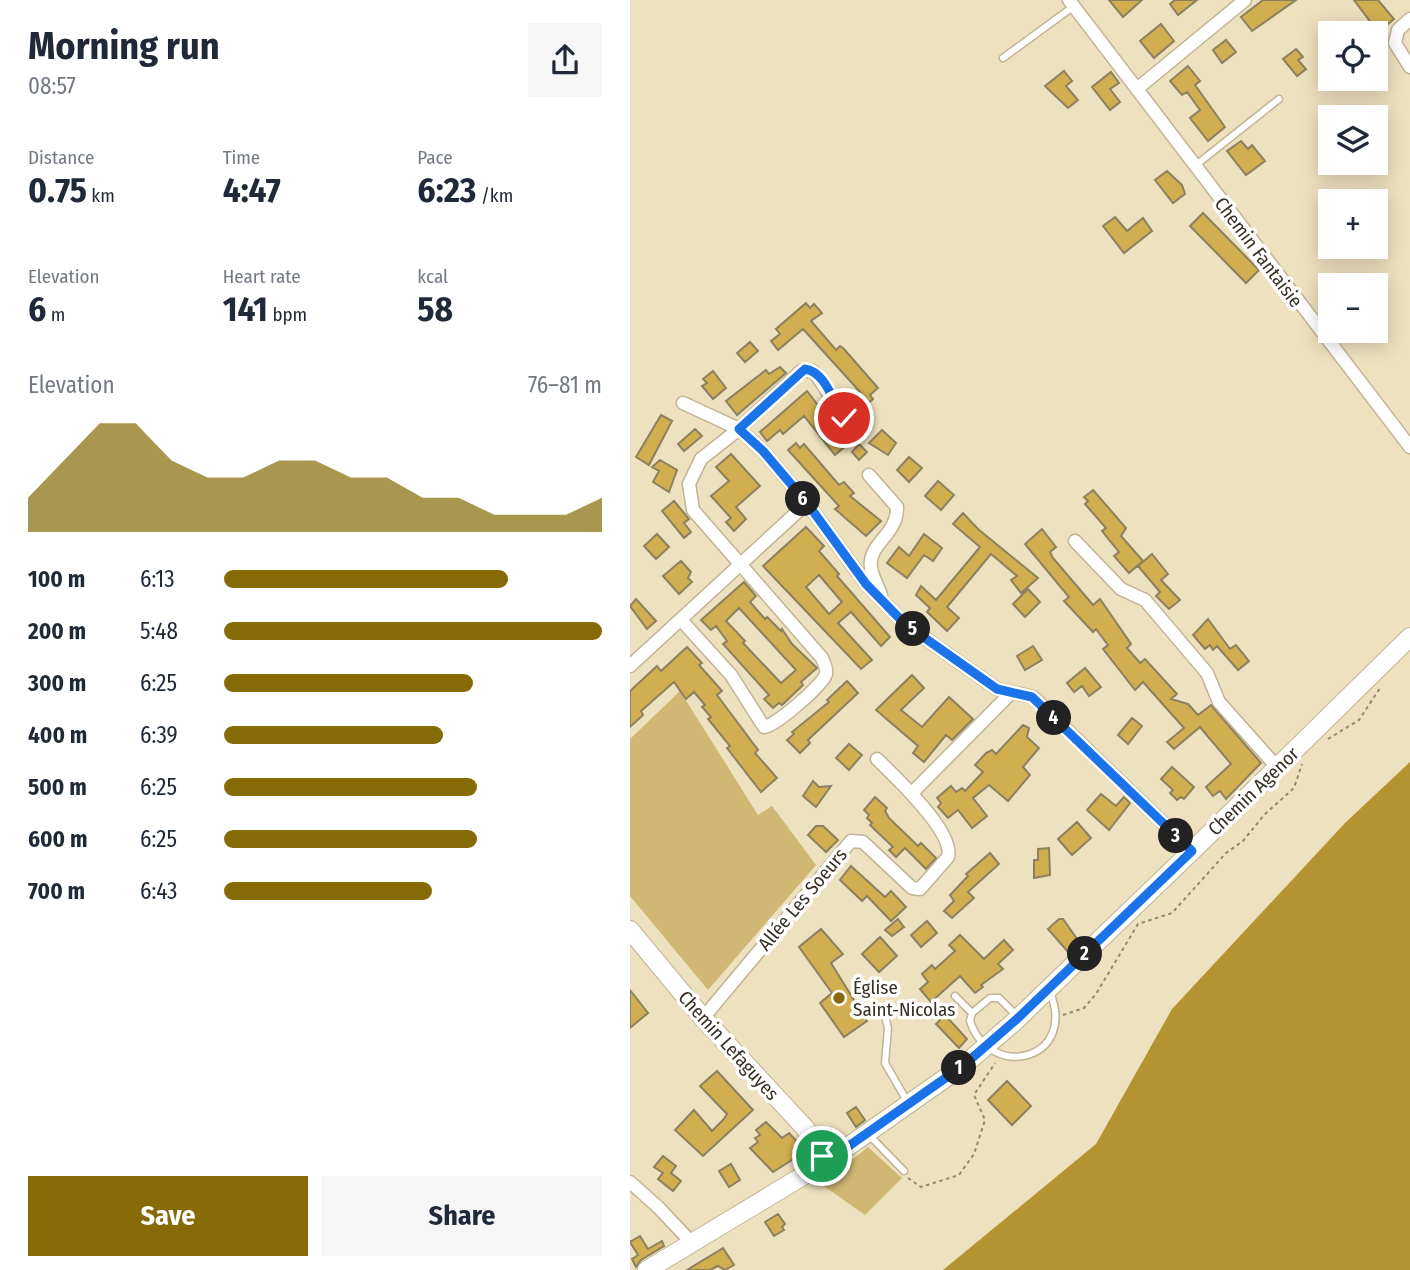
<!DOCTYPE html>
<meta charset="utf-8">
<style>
:root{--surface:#fff;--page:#f6f6f7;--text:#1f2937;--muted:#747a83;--accent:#866a06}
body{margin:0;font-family:"Fira Sans Condensed",sans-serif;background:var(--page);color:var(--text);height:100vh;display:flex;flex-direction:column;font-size:26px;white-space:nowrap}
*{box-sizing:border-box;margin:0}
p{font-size:23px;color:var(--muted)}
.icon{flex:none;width:38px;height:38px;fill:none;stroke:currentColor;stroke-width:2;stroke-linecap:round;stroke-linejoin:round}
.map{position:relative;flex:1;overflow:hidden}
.panel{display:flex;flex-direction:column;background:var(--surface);width:630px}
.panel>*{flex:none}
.tools{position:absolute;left:688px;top:21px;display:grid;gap:14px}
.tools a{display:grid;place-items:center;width:70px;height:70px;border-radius:0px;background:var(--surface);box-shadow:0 4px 18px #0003;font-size:35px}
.pin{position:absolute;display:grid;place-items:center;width:60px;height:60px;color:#fff;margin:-30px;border:4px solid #fff;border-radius:50%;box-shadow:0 2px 7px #0007}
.km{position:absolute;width:35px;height:35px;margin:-18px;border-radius:50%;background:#222;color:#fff;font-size:19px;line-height:35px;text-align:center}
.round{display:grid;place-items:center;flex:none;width:74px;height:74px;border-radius:0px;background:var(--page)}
.overview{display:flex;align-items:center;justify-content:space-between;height:119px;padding:0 28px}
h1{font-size:38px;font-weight:700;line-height:52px}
.stats{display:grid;grid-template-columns:repeat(3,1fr);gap:10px;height:119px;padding:7px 28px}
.stats div{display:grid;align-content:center}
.stats b{font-size:35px;font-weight:700}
.stats small{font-size:19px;font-weight:400}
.stats p{font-size:19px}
.chart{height:196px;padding:14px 28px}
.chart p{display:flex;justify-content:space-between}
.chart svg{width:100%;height:126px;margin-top:7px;fill:var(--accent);opacity:.7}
.cta{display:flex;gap:14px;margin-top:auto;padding:14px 28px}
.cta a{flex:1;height:80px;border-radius:0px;background:var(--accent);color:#fff;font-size:28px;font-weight:700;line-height:80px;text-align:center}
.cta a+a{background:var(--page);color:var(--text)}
ul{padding:0 28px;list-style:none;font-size:23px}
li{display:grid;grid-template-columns:112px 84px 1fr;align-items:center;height:52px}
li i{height:18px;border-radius:9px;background:var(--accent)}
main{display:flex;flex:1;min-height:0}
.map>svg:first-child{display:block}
.green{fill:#d0b773}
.water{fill:#b49330}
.building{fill:#d1af50;stroke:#8c8060;stroke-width:2;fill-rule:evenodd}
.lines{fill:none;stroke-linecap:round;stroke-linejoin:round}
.service-casing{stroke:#c1b493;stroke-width:9}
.minor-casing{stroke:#c1b493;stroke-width:15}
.secondary-casing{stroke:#c1b493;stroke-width:20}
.path{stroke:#918871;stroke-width:2;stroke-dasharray:3.5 3.5;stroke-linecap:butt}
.service{stroke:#fff;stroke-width:6}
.minor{stroke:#fff;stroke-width:12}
.secondary{stroke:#fff;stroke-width:18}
.route-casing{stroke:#fff;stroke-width:14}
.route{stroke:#1a73e8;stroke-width:9}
.poi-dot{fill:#866a06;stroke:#fff;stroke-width:2.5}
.labels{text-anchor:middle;stroke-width:7;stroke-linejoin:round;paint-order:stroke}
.street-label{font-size:19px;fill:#353023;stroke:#fff}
.poi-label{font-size:19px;fill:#353023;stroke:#fff;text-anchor:start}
</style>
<main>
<section class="panel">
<div class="overview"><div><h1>Morning run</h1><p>08:57</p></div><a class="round"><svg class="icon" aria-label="share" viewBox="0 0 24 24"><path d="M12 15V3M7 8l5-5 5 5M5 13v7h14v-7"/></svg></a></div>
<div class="stats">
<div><p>Distance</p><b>0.75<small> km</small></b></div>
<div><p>Time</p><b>4:47</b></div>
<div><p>Pace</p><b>6:23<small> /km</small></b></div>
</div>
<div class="stats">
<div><p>Elevation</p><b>6<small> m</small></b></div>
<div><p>Heart rate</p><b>141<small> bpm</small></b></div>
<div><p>kcal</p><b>58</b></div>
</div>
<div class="chart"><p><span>Elevation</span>76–81 m</p>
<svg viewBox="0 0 160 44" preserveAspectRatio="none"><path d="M0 44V32L10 19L20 6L30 6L40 19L50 25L60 25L70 19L80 19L90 25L100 25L110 32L120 32L130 38L140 38L150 38L160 32V44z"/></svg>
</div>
<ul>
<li><b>100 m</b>6:13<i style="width:75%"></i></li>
<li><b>200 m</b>5:48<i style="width:100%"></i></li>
<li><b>300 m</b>6:25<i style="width:66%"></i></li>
<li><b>400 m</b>6:39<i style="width:58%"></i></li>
<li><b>500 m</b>6:25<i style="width:67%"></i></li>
<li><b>600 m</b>6:25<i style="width:67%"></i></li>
<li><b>700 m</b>6:43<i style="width:55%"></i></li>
</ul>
<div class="cta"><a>Save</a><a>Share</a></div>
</section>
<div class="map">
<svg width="780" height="1270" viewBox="0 0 780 1270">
<rect width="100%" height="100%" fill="#eee1bf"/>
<path class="green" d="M50 691 128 815 142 806 186 865 78 990 0 896V739Z
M238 1147 272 1178 235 1215 191 1184Z"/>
<path class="water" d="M780 762V1270H313L466 1144 542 1009 715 823Z"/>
<path class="building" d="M479 0H512L493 17Z
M545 0H567L548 15 540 4Z
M633 0H666L622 31 611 17Z
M724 0H748L764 19 748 32Z
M531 24 544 41 524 58 510 41Z
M596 40 606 52 592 63 583 50Z
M666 49 673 57 668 60 676 69 667 76 653 59Z
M558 66 570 81 565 85 595 127 578 141 560 118 570 110 557 92 552 95 540 81Z
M434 71 442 81 436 86 448 100 438 108 415 86Z
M481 72 489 83 480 89 490 102 480 110 462 87Z
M611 141 618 149 622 145 635 161 616 175 597 151Z
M537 171 552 185 555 194 543 203 525 180Z
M573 213 629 270 616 283 560 226Z
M485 217 497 231 513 218 522 231 494 253 473 226Z
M176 303 180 308 184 304 192 313 181 321 206 350 210 346 214 349 248 388 240 395 243 399 235 406 238 410 229 417 218 405 231 393 173 329 148 350 141 341 150 334 146 329Z
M120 342 128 351 115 362 107 353Z
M150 367 156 373 107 415 96 401 136 370 139 374Z
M83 371 96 388 83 399 72 386 77 383 73 379Z
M177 391 218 444 205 455 174 416 153 434 150 430 137 441 130 432Z
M31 415 42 421 19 465 6 457Z
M65 429 72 436 54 451 48 444Z
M252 430 266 443 258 455 239 443Z
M166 443 170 448 174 444 209 485 214 482 224 493 220 496 251 521 236 536 205 509 209 506 158 450Z
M229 444 237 452 229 460 222 452Z
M101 454 130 486 106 507 116 519 104 531 96 522 101 518 81 496 99 481 86 467Z
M279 457 292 468 279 482 267 470Z
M30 460 47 470 39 492 23 482 29 471 22 467Z
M308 481 324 495 311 510 295 496Z
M463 490 496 528 491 536 513 561 499 573 484 556 489 552 472 531 476 528 455 504 458 501 454 497Z
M44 501 59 519 54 523 61 532 54 538 32 511Z
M333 513 348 529 408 578 391 593 381 580 387 576 361 554 317 607 329 618 317 631 297 612 300 608 286 595 291 586 306 600 350 547 323 524Z
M176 527 194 546 189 551 209 574 207 576 260 637 251 646 221 612 208 623 242 660 231 669 133 566ZM189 575 212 602 199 614 176 587Z
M412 529 426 547 420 552 423 558 463 605 470 599 501 644 497 648 510 663 515 659 547 694 541 699 558 704 568 715 581 705 631 763 596 799 590 791 583 796 576 787 601 764 570 727 544 749 537 742 554 728 513 682 505 690 473 649 478 645 466 629 463 632 434 601 439 597 395 544Z
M27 534 39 547 26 559 14 546Z
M294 534 312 548 303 561 294 555 277 578 257 563 269 547 279 556Z
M522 554 538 574 531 580 550 600 539 609 526 596 530 592 508 566Z
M51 561 61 572 58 578 62 582 49 594 33 576Z
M114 582 126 596 120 602 135 619 137 617 151 631 152 629 162 644 187 668 171 682 173 685 152 705 149 703 143 708 134 699 139 695 93 644 97 641 86 626 81 630 71 620ZM109 608 166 670 151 683 113 643 115 641 96 621Z
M398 589 410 602 395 617 383 604Z
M6 599 26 621 17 629 0 606Z
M578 619 600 649 606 645 619 661 608 670 587 646 583 650 580 645 575 649 563 635Z
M403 646 412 660 395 670 387 656Z
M57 647 72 663 69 665 92 691 87 695 128 750 125 753 147 778 131 792 97 748 100 746 78 719 81 717 72 707 75 705 64 692 56 699 44 682 11 711 13 715 0 727V691L27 666 31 671Z
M455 668 471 687 459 696 452 686 444 692 437 683Z
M282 675 294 688 271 710 292 727 319 697 343 719 322 740 316 735 294 762 283 753 288 746 246 710Z
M217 681 228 693 178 740 180 743 170 753 157 740 164 734 162 732 199 702 197 700Z
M502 718 512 726 498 744 488 735Z
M393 725 399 728 397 737 409 748 393 767 400 775 378 801 359 785 343 798 357 816 342 828 328 810 318 818 308 807 311 803 307 798 321 786 326 792 332 788 335 791 353 772 345 765 356 753 362 750 366 754Z
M219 744 232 755 219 770 206 758Z
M542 767 564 787 554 799 551 797 547 800 540 793 543 790 531 779Z
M183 781 189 787 201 786 186 807 173 796Z
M471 794 486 806 494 797 500 803 479 830 457 810Z
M245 797 257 808 255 811 259 818 288 846 291 843 306 858 296 869 275 848 266 857 259 850 263 847 240 825 242 823 237 818 239 815 234 810Z
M447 822 461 838 442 855 428 839Z
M186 826H193L208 840 196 852 178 835Z
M419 848 420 875 404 878V860H408V849Z
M360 853 369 864 338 892 344 898 322 918 314 911 324 901 320 895 338 876 336 874Z
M221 866 255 897 261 891 276 907 261 921 237 896 232 901 210 880Z
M268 919 274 927 262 936 255 930Z
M429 919H433L450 943 439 953 418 929Z
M297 921 307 933 291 947 281 935Z
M191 929 213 954 201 963 237 1021 214 1037 190 1003 202 993 169 947Z
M330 935 354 959 374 940 383 950 368 964 373 969 351 985 353 987 345 993 330 976 301 1002 290 989 298 982 292 974 302 965 305 969 325 951 319 945Z
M250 937 267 956 249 972 232 954Z
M0 990 18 1013 0 1028Z
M315 1015 337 1039 329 1048 306 1024Z
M87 1071 123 1110 73 1156 45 1130 64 1110 82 1131 94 1119 97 1114 70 1086Z
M377 1081 401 1106 382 1125 358 1100Z
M226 1107 235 1120 226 1127 217 1113Z
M136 1122 152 1138 159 1133 176 1151 143 1172 120 1148 128 1142 125 1138 130 1135 126 1130Z
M33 1156 46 1166 41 1173 51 1181 43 1191 28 1179 33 1173 24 1167Z
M101 1164 110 1180 99 1187 89 1171Z
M148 1214 155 1224 152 1227 154 1230 144 1236 135 1222Z
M10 1236 18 1249 32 1241 34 1246 11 1260 6 1267 2 1259 8 1255 0 1242Z
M93 1248 104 1265 95 1270 88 1266 80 1270H57Z"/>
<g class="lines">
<g class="service-casing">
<path id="service" d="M373 58 444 6
M566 165 649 99
M325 996 342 1013
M254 1012 258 1028 255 1063 277 1101
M387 1016 369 998H360L342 1013 340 1021C360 1082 450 1060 419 990
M240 1136 274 1171"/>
</g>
<g class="minor-casing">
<path id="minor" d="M439 0 780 447
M780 19 768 30 765 43 780 67
M508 88 615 0
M53 403 109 429 133 451 177 503
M239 475 267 507C268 535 237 544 241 568 242 576 248 586 251 595
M445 541 491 589 515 600 577 673 589 702 647 767
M52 621 101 675 134 727C144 727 193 685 196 674 197 668 194 663 192 658L63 510 59 484 71 459 109 429 171 371H183C196 386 202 402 214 418
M0 666 177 503 236 584 275 624 367 689 403 697 562 851
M282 793 381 693
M73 1018 221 841 233 842 282 888 290 889 318 857C325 832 264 776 247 759
M0 1182 28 1207 62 1243"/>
</g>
<g class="secondary-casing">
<path id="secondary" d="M0 930 73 1018 175 1128 196 1162
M17 1270 196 1162 334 1065 383 1023 562 851 780 637"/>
</g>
<path class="path" d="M698 739 729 720 750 688
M433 1015 454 1008 466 994 508 924 542 913 596 853 613 841 634 815 664 788 672 764
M278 1178 291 1187 329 1175 344 1154 355 1120 344 1095 365 1063"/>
<use href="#service" class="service"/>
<use href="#minor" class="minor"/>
<use href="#secondary" class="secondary"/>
</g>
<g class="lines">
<g class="route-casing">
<path id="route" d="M192 1156 196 1162 334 1065 388 1018 562 851 402 697 367 689 275 624 236 584 177 503 133 451 109 429 175 369C196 372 203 403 214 418"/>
</g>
<use href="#route" class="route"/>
</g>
<circle class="poi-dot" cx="209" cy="998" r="7"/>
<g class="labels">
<g class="street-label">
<text transform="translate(629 252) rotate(53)" y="7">Chemin Fantaisie</text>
<text transform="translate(623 791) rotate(-44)" y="7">Chemin Agenor</text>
<text transform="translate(172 899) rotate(-50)" y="7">Allée Les Soeurs</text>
<text transform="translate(99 1045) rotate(48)" y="7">Chemin Lefaguyes</text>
</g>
<g class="poi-label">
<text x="223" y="994">Église<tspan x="223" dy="22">Saint-Nicolas</tspan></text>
</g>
</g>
</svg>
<div class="tools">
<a><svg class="icon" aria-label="locate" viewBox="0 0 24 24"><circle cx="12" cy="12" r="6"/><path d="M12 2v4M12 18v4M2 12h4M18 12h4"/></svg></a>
<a><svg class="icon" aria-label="layers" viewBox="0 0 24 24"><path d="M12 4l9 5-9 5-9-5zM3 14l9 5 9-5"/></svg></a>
<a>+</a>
<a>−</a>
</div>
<div class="pin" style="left:192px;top:1156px;background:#1e9e55"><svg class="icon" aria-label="arrive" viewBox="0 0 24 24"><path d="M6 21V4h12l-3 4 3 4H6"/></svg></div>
<div class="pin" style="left:214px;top:418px;background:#d93025"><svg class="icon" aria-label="check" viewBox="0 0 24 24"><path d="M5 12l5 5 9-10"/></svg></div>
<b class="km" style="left:329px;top:1068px">1</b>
<b class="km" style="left:455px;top:954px">2</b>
<b class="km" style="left:546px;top:836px">3</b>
<b class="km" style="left:424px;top:718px">4</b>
<b class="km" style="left:283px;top:629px">5</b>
<b class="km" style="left:173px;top:499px">6</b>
</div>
</main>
